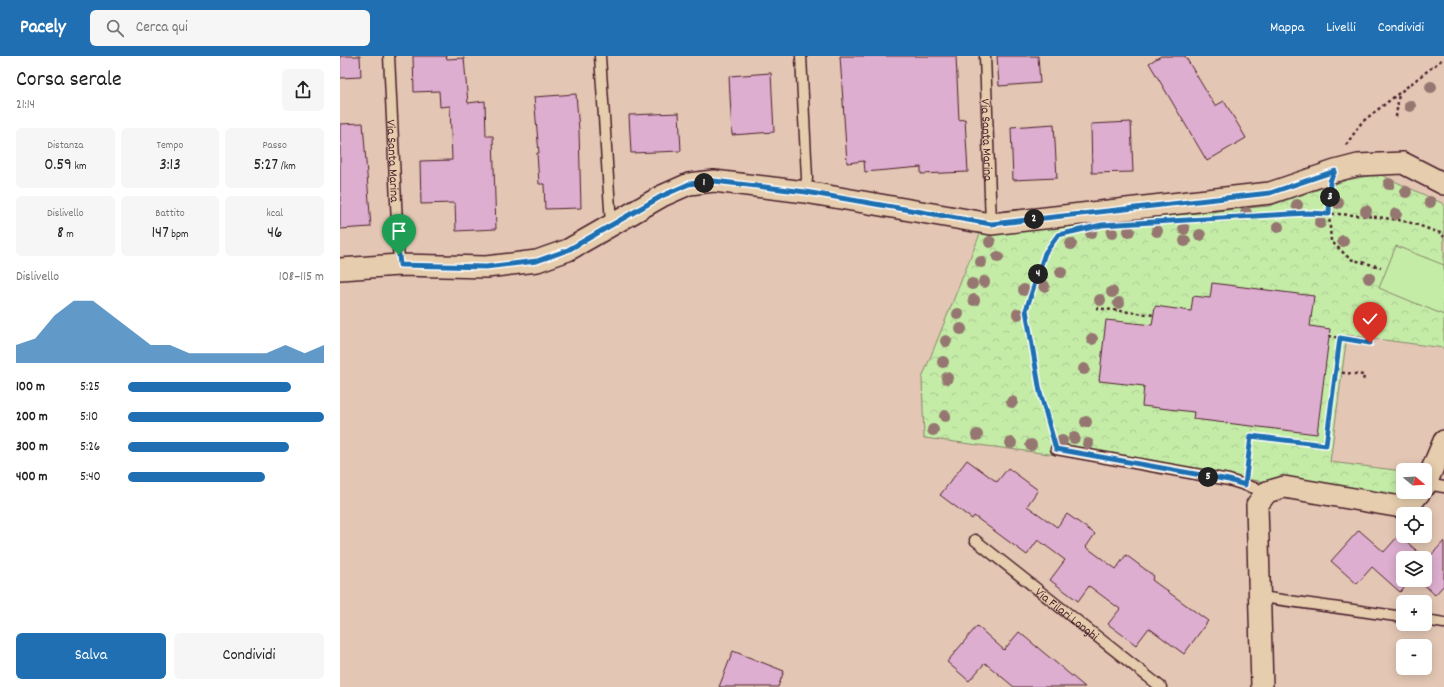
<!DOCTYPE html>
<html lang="it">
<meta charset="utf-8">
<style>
:root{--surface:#fff;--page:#f6f6f6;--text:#222;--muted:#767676;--accent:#1f6fb2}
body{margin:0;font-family:Dekko,sans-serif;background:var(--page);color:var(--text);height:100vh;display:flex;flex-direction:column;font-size:15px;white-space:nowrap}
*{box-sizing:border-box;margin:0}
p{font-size:13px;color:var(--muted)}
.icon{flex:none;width:22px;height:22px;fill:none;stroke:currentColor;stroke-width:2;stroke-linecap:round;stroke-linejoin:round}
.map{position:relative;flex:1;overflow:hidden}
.drawer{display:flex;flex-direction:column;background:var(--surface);width:340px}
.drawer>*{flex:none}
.needle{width:26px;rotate:108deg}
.buttons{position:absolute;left:1056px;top:407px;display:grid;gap:8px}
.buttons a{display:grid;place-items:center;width:36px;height:36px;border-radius:6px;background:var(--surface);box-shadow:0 2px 10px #0003;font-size:20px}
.pin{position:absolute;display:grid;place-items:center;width:34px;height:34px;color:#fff;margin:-41px -17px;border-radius:50% 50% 50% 0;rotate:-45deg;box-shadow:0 0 4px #0007}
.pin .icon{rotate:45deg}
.km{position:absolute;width:20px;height:20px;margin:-10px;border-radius:50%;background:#222;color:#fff;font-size:11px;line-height:20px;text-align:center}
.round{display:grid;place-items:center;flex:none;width:42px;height:42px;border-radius:6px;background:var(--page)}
.head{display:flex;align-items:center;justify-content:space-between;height:68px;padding:0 16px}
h1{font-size:22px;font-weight:600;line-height:30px}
.stats{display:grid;grid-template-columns:repeat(3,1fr);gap:6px;height:68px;padding:4px 16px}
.stats div{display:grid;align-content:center;border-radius:6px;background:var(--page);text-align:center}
.stats b{font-size:17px;font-weight:600}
.stats small{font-size:11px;font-weight:400}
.stats p{font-size:11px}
.chart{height:112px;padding:8px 16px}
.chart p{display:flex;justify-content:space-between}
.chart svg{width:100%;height:72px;margin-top:4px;fill:var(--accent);opacity:.7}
.action{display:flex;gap:8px;margin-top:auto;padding:8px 16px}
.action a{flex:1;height:46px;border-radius:6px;background:var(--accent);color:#fff;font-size:16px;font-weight:600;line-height:46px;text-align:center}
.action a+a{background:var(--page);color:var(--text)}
ul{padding:0 16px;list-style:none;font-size:13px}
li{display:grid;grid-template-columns:64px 48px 1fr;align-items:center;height:30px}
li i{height:10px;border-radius:5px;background:var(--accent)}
header{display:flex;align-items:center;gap:24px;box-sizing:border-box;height:56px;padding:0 20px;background:var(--accent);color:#fff}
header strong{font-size:19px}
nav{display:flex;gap:22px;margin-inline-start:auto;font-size:14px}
.search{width:280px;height:36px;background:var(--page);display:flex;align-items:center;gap:10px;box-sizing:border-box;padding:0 14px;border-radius:6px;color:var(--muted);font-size:15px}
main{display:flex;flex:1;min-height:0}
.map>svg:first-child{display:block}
.park{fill:url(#park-crowns);stroke:#878669}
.pitch{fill:#c4eca7;stroke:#878669}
.building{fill:#ddaecf;stroke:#4a1f2b}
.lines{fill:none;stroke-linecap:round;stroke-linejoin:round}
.service-casing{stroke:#4a1f2b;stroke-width:13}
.minor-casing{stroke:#4a1f2b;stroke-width:24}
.path{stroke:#4a1f2b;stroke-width:2.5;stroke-dasharray:3 3;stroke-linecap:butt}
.service{stroke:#e5cdad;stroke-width:10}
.minor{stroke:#e5cdad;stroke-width:21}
.tree{fill:#95766f}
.route-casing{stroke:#fff;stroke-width:8}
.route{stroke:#1f6fb2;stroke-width:5}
.labels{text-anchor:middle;stroke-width:3;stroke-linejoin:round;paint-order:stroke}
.street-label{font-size:13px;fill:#4a1f2b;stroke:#e5cdad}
</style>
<header>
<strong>Pacely</strong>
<div class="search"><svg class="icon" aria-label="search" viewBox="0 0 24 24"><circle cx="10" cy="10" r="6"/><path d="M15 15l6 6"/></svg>Cerca qui</div>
<nav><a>Mappa</a><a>Livelli</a><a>Condividi</a></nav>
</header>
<main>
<section class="drawer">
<div class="head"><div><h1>Corsa serale</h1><p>21:14</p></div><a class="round"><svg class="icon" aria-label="share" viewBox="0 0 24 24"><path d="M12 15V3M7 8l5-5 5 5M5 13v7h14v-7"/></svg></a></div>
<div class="stats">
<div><p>Distanza</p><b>0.59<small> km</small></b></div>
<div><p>Tempo</p><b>3:13</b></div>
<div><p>Passo</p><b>5:27<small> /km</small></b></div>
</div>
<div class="stats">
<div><p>Dislivello</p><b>8<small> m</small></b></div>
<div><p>Battito</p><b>147<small> bpm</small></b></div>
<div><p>kcal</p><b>46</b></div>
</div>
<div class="chart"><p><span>Dislivello</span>108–115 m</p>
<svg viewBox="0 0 160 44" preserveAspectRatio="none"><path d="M0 44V33L10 29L20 15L30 6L40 6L50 15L60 24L70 33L80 33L90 38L100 38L110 38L120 38L130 38L140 33L150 38L160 33V44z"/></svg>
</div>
<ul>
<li><b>100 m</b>5:25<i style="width:83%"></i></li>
<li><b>200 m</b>5:10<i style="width:100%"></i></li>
<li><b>300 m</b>5:26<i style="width:82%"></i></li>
<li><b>400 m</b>5:40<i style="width:70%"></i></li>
</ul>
<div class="action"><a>Salva</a><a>Condividi</a></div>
</section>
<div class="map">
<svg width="1104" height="631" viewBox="0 0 1104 631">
<defs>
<pattern id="park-crowns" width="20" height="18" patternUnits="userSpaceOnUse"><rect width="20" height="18" fill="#c4eca7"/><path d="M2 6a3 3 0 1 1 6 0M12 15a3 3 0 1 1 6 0" fill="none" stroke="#aaca90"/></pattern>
</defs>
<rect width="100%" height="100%" fill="#e3c7b4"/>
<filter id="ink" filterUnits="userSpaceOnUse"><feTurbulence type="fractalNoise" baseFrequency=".025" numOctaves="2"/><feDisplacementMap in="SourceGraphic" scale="8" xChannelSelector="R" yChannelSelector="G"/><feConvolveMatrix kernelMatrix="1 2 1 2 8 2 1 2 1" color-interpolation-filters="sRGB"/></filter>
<g filter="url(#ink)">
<path class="park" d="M1039 118 1104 148V292L1007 279 990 406 1063 415 1064 436 1060 443 584 382 582 322 640 178 929 150 1007 124Z"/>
<path class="pitch" d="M1056 190 1104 209V259L1039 232Z"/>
<path class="building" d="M0 0H20L21 21 0 22Z
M73 0H106L107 3 124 2 128 47 145 45 146 80H153L156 173 116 175 115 147 81 148 80 105 112 104 110 50 100 51 99 35 74 36Z
M500 0H616L619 64 625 63 628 116 581 118V111L525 116 524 105 507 107Z
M657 0H698L700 27 659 30Z
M821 0H845L875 50 884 45 906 82 867 105 809 7Z
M431 17 434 76 392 79 389 20Z
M236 38 239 74 241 152 205 153 204 128H199L197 97H199L194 41Z
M339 57 341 95 291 97 289 59Z
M791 66 793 116 752 117 751 68Z
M23 67 31 171 0 173V68Z
M714 68 717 122 673 124 671 71Z
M872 227 974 240 970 270 990 273 977 378 853 363 854 356 802 350 804 330 759 325 766 264 812 269 815 250 851 255 853 240 870 242Z
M627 404 657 426 668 412 698 434 687 450 717 471 727 458 755 478 746 491 776 513 786 499 814 520 812 524 868 565 844 598 809 572 796 589 768 568 780 553 749 530 738 545 710 524 725 504 698 484 687 499 634 460 632 463 600 439Z
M1019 474 1044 496 1059 479 1085 502H1063V524H1071L1060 536 1032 511 1017 528 991 505Z
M1104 485V529L1095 539 1079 524H1085V502L1087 504Z
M637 570 664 594 679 576 745 631H674L645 607 629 625 607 606Z
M393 595 444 615 438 631H379Z"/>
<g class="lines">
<g class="service-casing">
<g id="service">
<path id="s1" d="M49 0 59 209"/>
<path d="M260 0 271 168"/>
<path d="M461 0 467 122 465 136"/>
<path id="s2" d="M645 0 651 168"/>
<path d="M716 393 889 424 927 436"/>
<path d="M1087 428 1104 431"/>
<path id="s3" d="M635 484 821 631"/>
<path d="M921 541 1063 561"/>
<path d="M1085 564 1104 567"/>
</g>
</g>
<g class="minor-casing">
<path id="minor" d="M0 213 59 209 146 211 197 205 228 194 322 140 349 128 374 125 465 136 651 168 930 137 995 115 1018 109 1063 107 1104 128
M1085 430 1104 385
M922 631 917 449 927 436 944 431 1067 452 1080 436"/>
</g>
<path class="path" d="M1056 61 1059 37
M1006 89 1022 66 1104 2
M990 140 989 158 991 185 1010 203 1041 211
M938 159C979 156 1029 158 1068 166 1079 169 1090 174 1101 177L1104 181
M756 252 814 259
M989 280 1000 282
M996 316 1024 319 1023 326
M712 379 700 336 686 254 705 197 715 183
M907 413 911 380 986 389 1000 282 1030 287"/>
<use href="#service" class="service"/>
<use href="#minor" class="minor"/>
</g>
<g class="tree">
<circle cx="1091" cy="31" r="6"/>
<circle cx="1070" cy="50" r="6"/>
<circle cx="1049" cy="128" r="6"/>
<circle cx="1066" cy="136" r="6"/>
<circle cx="1090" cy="146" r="6"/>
<circle cx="998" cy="147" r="6"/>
<circle cx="957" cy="149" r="6"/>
<circle cx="1026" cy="155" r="6"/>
<circle cx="906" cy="157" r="6"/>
<circle cx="1056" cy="158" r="6"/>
<circle cx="980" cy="167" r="6"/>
<circle cx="938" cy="171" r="6"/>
<circle cx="844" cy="173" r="6"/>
<circle cx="789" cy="175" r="6"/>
<circle cx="817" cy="175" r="6"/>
<circle cx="751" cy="177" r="6"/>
<circle cx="772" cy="177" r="6"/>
<circle cx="860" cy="179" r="6"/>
<circle cx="845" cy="185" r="6"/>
<circle cx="1003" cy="185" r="6"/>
<circle cx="650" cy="186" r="6"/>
<circle cx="731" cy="188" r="6"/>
<circle cx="658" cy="201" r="6"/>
<circle cx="641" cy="206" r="6"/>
<circle cx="721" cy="216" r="6"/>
<circle cx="1029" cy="222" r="6"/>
<circle cx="644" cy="226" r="6"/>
<circle cx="632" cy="228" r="6"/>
<circle cx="704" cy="230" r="6"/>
<circle cx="684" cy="234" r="6"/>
<circle cx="772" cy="236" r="6"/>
<circle cx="634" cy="244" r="6"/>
<circle cx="760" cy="244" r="6"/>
<circle cx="779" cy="247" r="6"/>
<circle cx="618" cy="258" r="6"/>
<circle cx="678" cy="258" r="6"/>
<circle cx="621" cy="273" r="6"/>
<circle cx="752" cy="283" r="6"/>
<circle cx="606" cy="285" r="6"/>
<circle cx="603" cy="306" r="6"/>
<circle cx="744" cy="313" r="6"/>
<circle cx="607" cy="322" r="6"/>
<circle cx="672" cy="346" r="6"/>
<circle cx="605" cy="360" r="6"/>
<circle cx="746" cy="366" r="6"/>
<circle cx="593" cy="374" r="6"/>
<circle cx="637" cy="379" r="6"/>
<circle cx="734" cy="382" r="6"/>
<circle cx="722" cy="385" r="6"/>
<circle cx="671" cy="387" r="6"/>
<circle cx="748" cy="388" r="6"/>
<circle cx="691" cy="389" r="6"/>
</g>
</g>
<g class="lines" filter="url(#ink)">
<g class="route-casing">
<path id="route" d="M59 199 60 209 146 211 197 205 228 194 322 140 349 128 374 125 466 136 651 168 930 137 995 115 990 125 989 158 968 157 762 169 718 179 705 197 686 254 700 336 716 393 889 424 905 429 911 380 986 389 1000 282 1030 287"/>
</g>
<use href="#route" class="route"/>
</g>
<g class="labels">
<g class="street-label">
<text dy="5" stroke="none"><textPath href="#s2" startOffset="84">Via Santa Marina</textPath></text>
<text dy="5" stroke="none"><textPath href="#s1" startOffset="105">Via Santa Marina</textPath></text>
<text dy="5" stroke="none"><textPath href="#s3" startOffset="118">Via Filari Longhi</textPath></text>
</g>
</g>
</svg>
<div class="buttons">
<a><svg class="needle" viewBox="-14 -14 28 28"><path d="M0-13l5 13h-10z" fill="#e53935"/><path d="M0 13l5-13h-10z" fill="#767676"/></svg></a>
<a><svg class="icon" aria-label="locate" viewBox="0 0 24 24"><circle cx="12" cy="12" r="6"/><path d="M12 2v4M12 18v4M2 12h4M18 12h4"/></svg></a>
<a><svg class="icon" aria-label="layers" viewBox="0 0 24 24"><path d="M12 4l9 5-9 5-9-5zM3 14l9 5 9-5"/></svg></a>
<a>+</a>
<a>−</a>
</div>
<div class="pin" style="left:59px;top:199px;background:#1e9e55"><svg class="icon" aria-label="arrive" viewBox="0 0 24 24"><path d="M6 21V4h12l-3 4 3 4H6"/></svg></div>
<div class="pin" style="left:1030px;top:287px;background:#d93025"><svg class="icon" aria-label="check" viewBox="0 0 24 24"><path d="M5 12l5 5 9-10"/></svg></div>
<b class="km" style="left:364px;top:127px">1</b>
<b class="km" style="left:694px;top:163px">2</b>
<b class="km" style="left:990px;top:141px">3</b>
<b class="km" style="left:698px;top:218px">4</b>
<b class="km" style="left:868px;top:421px">5</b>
</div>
</main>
